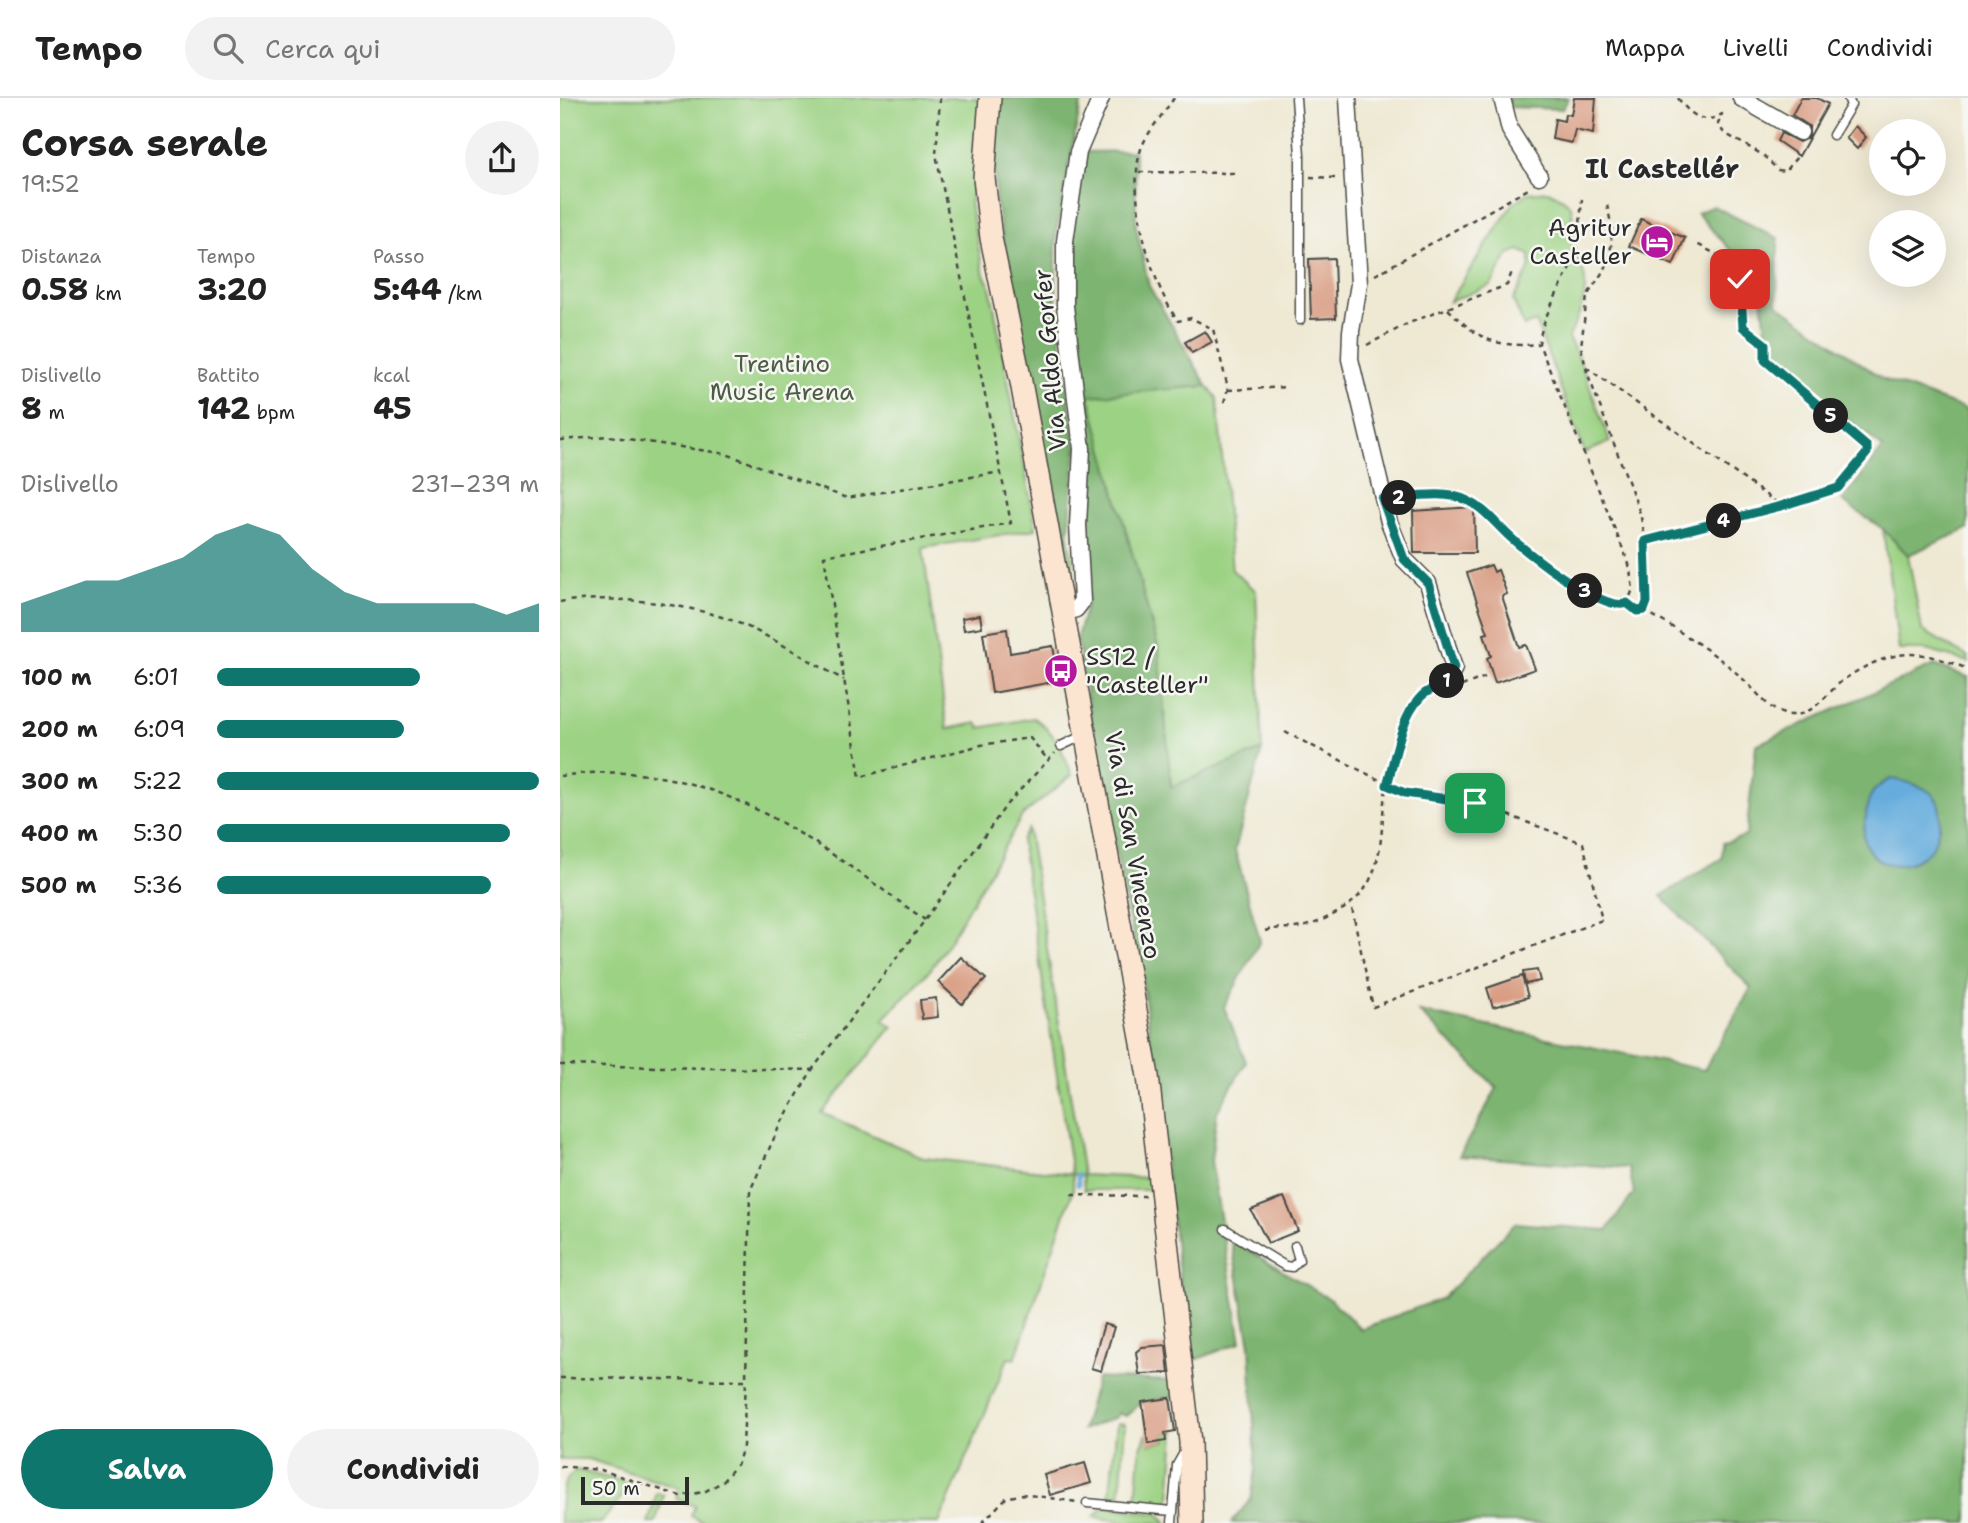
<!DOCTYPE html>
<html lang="it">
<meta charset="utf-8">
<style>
:root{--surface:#fff;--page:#f2f2f2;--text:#222;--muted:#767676;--line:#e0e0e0;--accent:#0f766e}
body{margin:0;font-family:"Shantell Sans",sans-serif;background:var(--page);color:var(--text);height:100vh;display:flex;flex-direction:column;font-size:26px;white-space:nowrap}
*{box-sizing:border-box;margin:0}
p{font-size:23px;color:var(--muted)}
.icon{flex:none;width:38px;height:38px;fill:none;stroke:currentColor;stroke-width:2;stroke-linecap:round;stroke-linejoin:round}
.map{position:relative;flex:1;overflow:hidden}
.drawer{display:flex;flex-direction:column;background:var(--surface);width:560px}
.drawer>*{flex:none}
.tools{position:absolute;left:1309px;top:21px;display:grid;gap:14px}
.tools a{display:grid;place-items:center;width:77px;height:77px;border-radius:50%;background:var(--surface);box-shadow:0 7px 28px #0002;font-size:35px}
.scale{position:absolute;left:21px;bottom:18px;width:108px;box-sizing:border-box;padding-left:7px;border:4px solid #2b2b2b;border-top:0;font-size:19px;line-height:24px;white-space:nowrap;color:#2b2b2b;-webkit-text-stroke:5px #f6f6f2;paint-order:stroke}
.pin{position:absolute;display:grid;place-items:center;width:60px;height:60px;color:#fff;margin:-30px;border-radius:14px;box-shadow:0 4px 10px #0006}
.km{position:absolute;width:35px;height:35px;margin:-18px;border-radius:50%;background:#222;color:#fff;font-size:19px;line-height:35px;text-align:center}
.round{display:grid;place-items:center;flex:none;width:74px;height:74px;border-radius:37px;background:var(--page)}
.summary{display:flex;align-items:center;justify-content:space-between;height:119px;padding:0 21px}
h1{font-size:38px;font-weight:700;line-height:52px}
.metrics{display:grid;grid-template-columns:repeat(3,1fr);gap:10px;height:119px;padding:7px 21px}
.metrics div{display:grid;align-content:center}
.metrics b{font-size:30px;font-weight:700}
.metrics small{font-size:19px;font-weight:400}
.metrics p{font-size:19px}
.chart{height:196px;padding:14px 21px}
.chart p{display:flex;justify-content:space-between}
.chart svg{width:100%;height:126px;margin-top:7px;fill:var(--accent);opacity:.7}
.action{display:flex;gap:14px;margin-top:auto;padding:14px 21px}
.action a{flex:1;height:80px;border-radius:42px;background:var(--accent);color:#fff;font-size:28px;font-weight:700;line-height:80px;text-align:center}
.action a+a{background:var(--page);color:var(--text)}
ul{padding:0 21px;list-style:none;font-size:23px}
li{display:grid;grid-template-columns:112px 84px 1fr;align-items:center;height:52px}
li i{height:18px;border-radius:9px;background:var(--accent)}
header{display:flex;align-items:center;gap:42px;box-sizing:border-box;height:98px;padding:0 35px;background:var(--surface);border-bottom:2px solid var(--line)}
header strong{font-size:33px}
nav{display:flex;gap:38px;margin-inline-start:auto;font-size:24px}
.search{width:490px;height:63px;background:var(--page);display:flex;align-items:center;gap:18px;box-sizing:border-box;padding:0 24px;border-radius:38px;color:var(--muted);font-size:26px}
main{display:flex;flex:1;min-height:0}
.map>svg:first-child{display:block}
.green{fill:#9cd283;stroke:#647e57;stroke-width:2}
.forest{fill:#7db471;stroke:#54704e;stroke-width:2}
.water{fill:#66addd;stroke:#486c84;stroke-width:2}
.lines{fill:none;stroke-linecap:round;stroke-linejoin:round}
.stream{stroke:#66addd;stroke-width:4.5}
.building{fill:#d99d83}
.service-casing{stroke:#484844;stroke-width:11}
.minor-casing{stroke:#484844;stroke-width:19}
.secondary-casing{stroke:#484844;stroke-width:24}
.path{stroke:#484844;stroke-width:2.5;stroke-dasharray:5 5;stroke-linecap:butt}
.service{stroke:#fff;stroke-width:8}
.minor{stroke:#fff;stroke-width:16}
.secondary{stroke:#fce5d0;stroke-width:21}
.route-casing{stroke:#fff;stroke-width:14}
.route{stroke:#0f766e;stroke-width:9}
.labels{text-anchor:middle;stroke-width:5;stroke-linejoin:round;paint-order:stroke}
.poi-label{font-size:24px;fill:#2b2b2b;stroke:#f6f6f2;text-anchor:end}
.street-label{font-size:24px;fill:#2b2b2b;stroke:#f6f6f2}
.park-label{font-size:24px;fill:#4d5d45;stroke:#f6f6f2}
.neighbourhood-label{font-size:26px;font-weight:bold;fill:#2b2b2b;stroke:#f6f6f2}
</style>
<header>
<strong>Tempo</strong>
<div class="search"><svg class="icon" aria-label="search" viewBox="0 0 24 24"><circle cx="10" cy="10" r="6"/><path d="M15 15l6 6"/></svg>Cerca qui</div>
<nav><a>Mappa</a><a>Livelli</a><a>Condividi</a></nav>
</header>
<main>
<section class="drawer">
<div class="summary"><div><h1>Corsa serale</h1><p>19:52</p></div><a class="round"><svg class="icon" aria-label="share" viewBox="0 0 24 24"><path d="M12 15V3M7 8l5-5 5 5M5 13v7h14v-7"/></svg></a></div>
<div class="metrics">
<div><p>Distanza</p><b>0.58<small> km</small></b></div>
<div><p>Tempo</p><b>3:20</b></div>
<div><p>Passo</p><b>5:44<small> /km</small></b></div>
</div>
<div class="metrics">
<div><p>Dislivello</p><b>8<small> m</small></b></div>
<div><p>Battito</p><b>142<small> bpm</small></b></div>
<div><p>kcal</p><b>45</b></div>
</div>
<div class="chart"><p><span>Dislivello</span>231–239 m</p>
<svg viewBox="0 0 160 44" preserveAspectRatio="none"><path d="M0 44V34L10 30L20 26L30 26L40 22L50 18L60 10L70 6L80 10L90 22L100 30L110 34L120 34L130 34L140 34L150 38L160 34V44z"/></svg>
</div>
<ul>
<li><b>100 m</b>6:01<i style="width:63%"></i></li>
<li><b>200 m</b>6:09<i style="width:58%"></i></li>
<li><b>300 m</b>5:22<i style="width:100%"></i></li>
<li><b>400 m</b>5:30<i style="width:91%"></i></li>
<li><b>500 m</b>5:36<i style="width:85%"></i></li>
</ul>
<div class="action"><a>Salva</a><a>Condividi</a></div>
</section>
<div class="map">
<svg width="1408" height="1425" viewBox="0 0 1408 1425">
<rect width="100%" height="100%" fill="#f6f6f2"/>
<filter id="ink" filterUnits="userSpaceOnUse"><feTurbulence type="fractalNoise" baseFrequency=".0143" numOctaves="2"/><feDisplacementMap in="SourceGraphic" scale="14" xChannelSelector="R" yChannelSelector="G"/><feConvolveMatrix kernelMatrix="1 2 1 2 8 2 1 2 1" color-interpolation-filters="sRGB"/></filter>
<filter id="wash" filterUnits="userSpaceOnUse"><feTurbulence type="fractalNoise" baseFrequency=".00686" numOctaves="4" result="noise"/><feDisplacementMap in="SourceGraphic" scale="28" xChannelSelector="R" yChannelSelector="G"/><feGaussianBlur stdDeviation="1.57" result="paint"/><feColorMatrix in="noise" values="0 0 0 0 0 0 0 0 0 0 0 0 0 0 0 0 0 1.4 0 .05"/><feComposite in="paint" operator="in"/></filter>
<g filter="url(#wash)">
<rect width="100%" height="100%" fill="#efe9d3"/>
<path class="green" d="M0 0H423L419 91 413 92 410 107 424 177 430 188 476 431 363 450 387 631 417 625 420 630 473 620C495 632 504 656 512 677L462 718 389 844 370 872 323 922 333 928 262 1015 364 1060 512 1076 461 742 468 731 523 1077 591 1080 592 1092H524L523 1078 513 1076V1092L455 1261 448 1260 379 1425H145L131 1418 135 1408 116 1401 119 1390 28 1361H0Z
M988 93C1024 109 1008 114 1013 146 1014 156 1022 166 1024 177 1029 195 1017 224 1008 240L1019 260 1050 344 1025 355 976 224 964 228 953 202 970 169V157L959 152 949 156 931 187 889 204 952 107 968 95Z
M647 288 657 300 672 472 696 493 702 652 611 689 599 553 528 297Z
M1323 431 1348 457 1362 532 1408 559V564L1366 552H1339Z
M497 436 508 440 513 465 510 496Z
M557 1325 565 1326 560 1401 557 1403 549 1402Z
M615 1333 610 1402 604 1406 576 1404 580 1352 587 1335 589 1346 606 1343 605 1335Z
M17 1372 72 1386 41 1425H0C0 1403 0 1382 17 1372Z
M97 1395 104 1397 95 1425H88Z
M544 1409 599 1416 607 1425H574L534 1419Z"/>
<path class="forest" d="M439 0H522L496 135V205L516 354 508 440 497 436 436 104 434 45Z
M948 0H1009L1002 11 950 9Z
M575 53 576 128 589 188 647 288 529 298 599 553 611 689 702 652 675 752 700 843 664 909 686 964 657 1014 651 1063 681 1244 630 1264 584 893 537 658 517 539 528 501 509 205V143L523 54Z
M1153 108 1218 140 1217 206 1323 281 1408 312V431L1348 457 1323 431 1282 403 1323 350 1209 256 1198 171 1173 155 1137 115Z
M1374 567 1408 579V1425H671L691 1401 696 1371 690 1247 671 1142 771 1202 801 1231 883 1200 955 1125 1047 1132 1074 1095 1069 1070 899 1058 937 990 859 914 1144 972 1191 890 1101 798 1162 760 1163 745 1186 738 1196 647Z
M537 1280 613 1283 615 1299 582 1304 566 1318 558 1315 557 1319 522 1332Z"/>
<path class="water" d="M1331 681C1369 687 1390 698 1376 740 1365 774 1310 778 1304 739 1303 733 1305 724 1306 718 1307 698 1313 690 1331 681Z"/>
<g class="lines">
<path class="stream" d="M518 1077V1087"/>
</g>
<g id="blocks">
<path class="building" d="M1014 0H1036L1033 36 1015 32 1012 45 992 41 995 21 1004 23 1005 16 1011 17Z
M1241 0H1257L1268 6 1239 58 1217 43 1221 35 1239 44 1249 39V28L1232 17Z
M1295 28 1306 39 1297 51 1286 40Z
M1081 121 1125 140 1113 167 1069 148Z
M774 160 776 220 751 221 749 161Z
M645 233 652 244 632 255 625 244Z
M914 409 915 455H854L853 413Z
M931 467 934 474 938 472 947 496 942 498 959 549 966 547 975 571 935 585 927 560 931 558 924 536 928 535 907 475Z
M420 517 422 529 404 532 402 520Z
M447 531 450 555 493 548 499 583 432 595 423 535Z
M401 859 426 881 402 906 378 884Z
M977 872 980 883 965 886 963 874Z
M962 878 968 899 933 909 927 890Z
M376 900 378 919 362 921 360 902Z
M724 1099 738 1133 708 1145 691 1112Z
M544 1226 554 1229 541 1273 531 1270Z
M606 1247 609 1275 579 1276 576 1254 582 1249Z
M610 1300 615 1333 605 1335 606 1343 588 1346 582 1304Z
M525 1365 531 1385 490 1397 484 1377Z"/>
</g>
</g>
<g filter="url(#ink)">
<use href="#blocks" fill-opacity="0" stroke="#484844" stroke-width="2"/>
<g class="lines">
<g class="service-casing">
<path id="service" d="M736 0 740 57V222
M1273 37 1291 7 1288 0
M501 648 524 637
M665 1131 725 1168 732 1169 739 1162 735 1148
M527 1405 612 1413
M612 1425 617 1367 625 1353"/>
</g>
<g class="minor-casing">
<path id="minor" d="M788 0 799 186 791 233 790 261 829 424 844 461 868 485 894 570 885 588
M942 0 950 32 979 78
M1181 0 1240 34
M503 515 516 511 522 503 518 427 522 351 505 208V143L518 54 541 0"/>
</g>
<g class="secondary-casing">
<path id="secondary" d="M430 0 424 80 431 140 461 284 588 978 630 1344 632 1425"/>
</g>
<path class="path" d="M380 0 376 56 451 425 264 458 300 679 421 647 470 640 488 662
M614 0C604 15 587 34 581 51 566 96 591 186 618 223L631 220 653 231 668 290 663 308
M1118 0C1129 16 1144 28 1162 16L1158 26 1164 35 1203 57 1218 72 1225 73 1237 59
M579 74 674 75
M750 79 778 80
M1047 107 1052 130 1051 149 1046 169 1027 198 1021 249 1027 274 1080 415 1084 434 1088 504 1084 512 1077 513 1067 505
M815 177 970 90
M888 211C918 241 935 250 978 246
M807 247 849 225 947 187 953 171
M1026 269 1220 407
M668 292 727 289
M0 342 49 338 166 356 287 400 441 374
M840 400C860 400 885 394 905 401 923 408 936 427 950 439 967 455 1049 520 1068 504L1073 491 1069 466 979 246C982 215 1006 185 1015 155 1021 137 1020 119 1022 101
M1085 443 1278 391 1307 355V349L1205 262V246L1183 229 1176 167 1137 146
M0 504C55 496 140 506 190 530 222 545 253 565 284 582
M1084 512C1123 536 1161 557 1192 590 1202 600 1211 613 1225 616 1252 623 1267 593 1286 580 1304 568 1329 556 1351 556 1370 556 1390 564 1408 571
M902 588 925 579
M725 634 845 695 915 705 1023 745 1042 822 813 909 791 806
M0 678C151 656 251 741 365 822
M705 833C718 828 728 832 741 829 757 826 777 816 790 806 822 782 821 739 824 704 827 676 846 606 870 593
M0 967 252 972
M511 1097 585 1098
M0 1280 186 1282 190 1093 220 1027 252 972 365 822 447 706 495 655
M0 1368 41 1372 120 1398 144 1394 162 1384 178 1365 183 1348 186 1283
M422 1425 446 1400 463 1396 517 1404"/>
<use href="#service" class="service"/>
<use href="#minor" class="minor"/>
<use href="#secondary" class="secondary"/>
</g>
</g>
<g class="lines" filter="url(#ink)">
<g class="route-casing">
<path id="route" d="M915 705 845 695 827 687C835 661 840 622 859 601 873 584 880 598 894 570L868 485 844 461 822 401C847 400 885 391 908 403 924 410 936 426 949 438 967 455 1045 516 1067 505L1077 513 1084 512 1087 504 1085 443 1221 408 1278 390 1307 355V349L1205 262V246L1183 229 1180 181"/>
</g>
<use href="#route" class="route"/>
</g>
<defs>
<g id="hotel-disc" transform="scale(1.75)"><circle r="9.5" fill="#b5179e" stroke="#f6f6f2"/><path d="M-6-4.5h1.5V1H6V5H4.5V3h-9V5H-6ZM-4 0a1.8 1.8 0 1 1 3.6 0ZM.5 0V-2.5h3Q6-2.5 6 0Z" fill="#fff"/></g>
<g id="bus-disc" transform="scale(1.75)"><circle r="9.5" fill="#b5179e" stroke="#f6f6f2"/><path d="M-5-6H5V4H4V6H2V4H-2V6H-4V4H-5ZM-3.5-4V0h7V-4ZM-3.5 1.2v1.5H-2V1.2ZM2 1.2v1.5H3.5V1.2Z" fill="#fff"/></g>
</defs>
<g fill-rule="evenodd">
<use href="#hotel-disc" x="1097" y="144"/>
<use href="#bus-disc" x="501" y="573"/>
</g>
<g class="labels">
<g class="poi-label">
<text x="1072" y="138">Agritur<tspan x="1072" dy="28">Casteller</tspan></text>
<text x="526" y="567" text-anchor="start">SS12 /<tspan x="526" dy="28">"Casteller"</tspan></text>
</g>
<g class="street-label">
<text transform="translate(490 262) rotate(-95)" y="8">Via Aldo Gorfer</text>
<text transform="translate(573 747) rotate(80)" y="8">Via di San Vincenzo</text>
</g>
<g class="park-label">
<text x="222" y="274">Trentino<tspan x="222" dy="28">Music Arena</tspan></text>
</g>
<g class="neighbourhood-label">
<text x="1102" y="80">Il Castellér</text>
</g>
</g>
</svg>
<div class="tools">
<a><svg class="icon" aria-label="locate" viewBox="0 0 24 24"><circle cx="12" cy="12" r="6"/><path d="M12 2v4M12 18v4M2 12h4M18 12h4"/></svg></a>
<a><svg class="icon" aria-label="layers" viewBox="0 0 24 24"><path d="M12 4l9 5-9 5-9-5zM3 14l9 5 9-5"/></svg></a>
</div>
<div class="scale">50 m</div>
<div class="pin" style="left:915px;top:705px;background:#1e9e55"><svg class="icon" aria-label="arrive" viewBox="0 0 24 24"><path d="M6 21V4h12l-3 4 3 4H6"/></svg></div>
<div class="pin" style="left:1180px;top:181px;background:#d93025"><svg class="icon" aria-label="check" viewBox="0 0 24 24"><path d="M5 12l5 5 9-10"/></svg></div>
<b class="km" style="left:887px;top:583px">1</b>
<b class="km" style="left:839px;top:400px">2</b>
<b class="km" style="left:1025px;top:493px">3</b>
<b class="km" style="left:1164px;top:423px">4</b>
<b class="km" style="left:1271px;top:318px">5</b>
</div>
</main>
